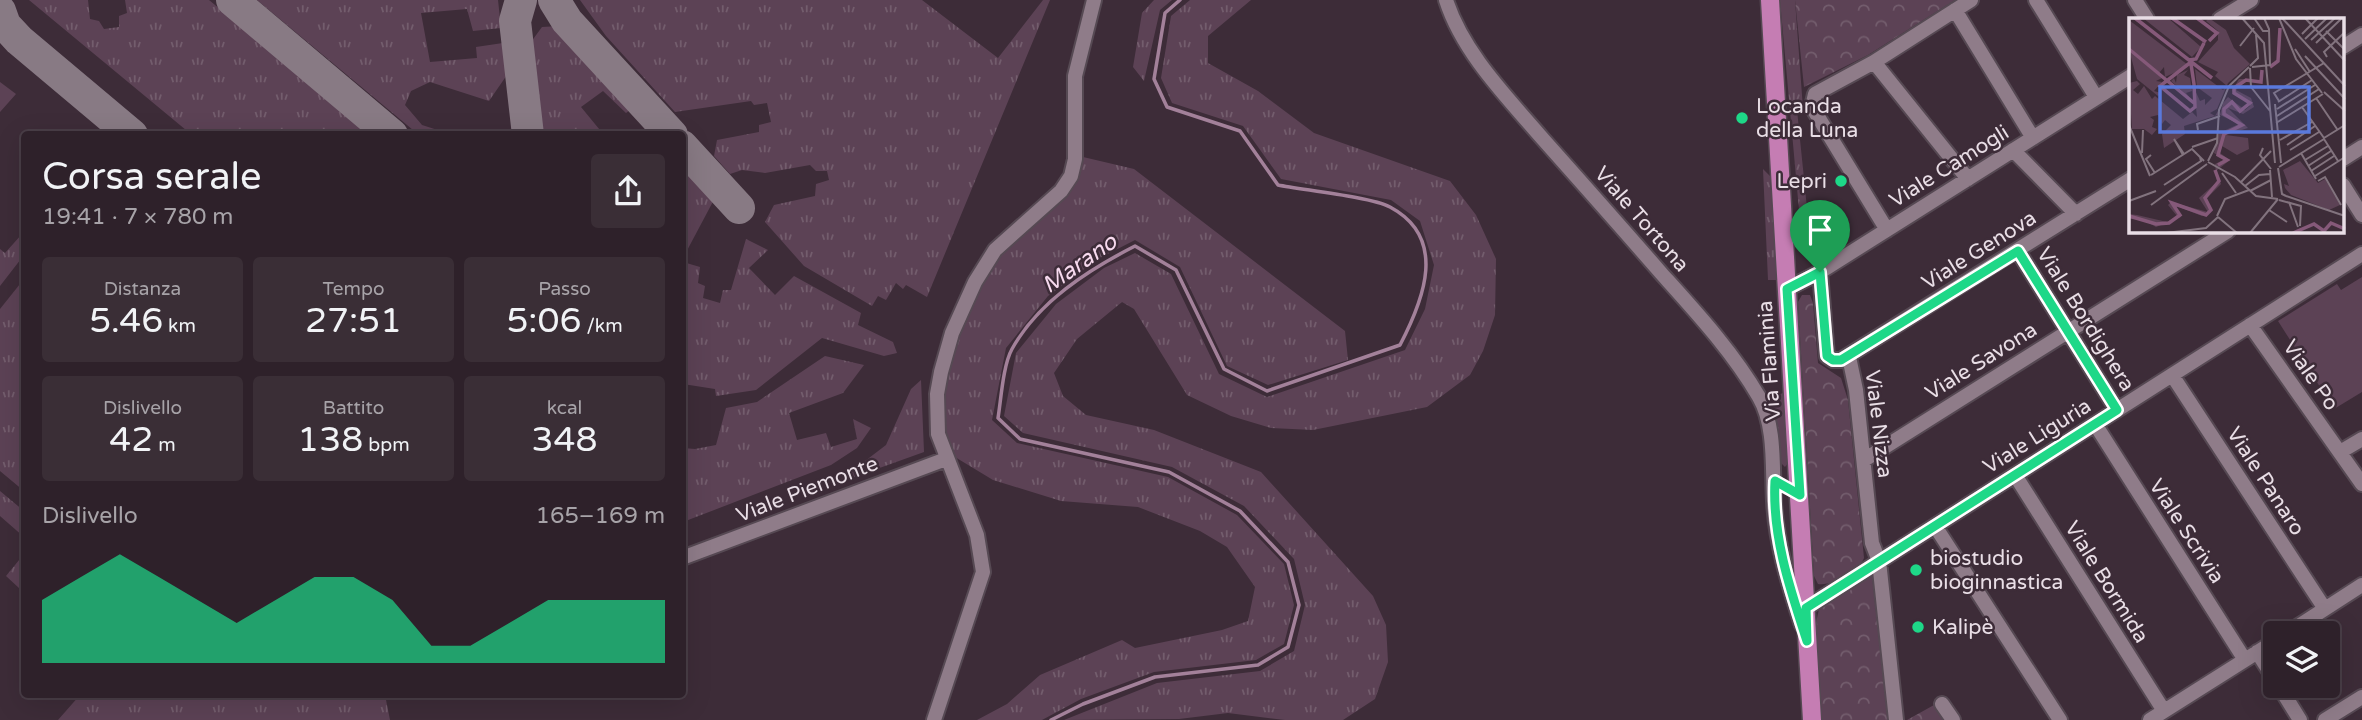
<!DOCTYPE html>
<html lang="it">
<meta charset="utf-8">
<style>
:root{--surface:#2e212a;--page:#3a2e36;--text:#f1f3f6;--muted:#a7a3a8;--line:#493e47;--accent:#1ed888}
body{margin:0;font-family:"Varela Round",sans-serif;background:var(--page);color:var(--text);height:100vh;display:flex;flex-direction:column;font-size:26px;white-space:nowrap}
*{box-sizing:border-box;margin:0}
p{font-size:23px;color:var(--muted)}
.icon{flex:none;width:38px;height:38px;fill:none;stroke:currentColor;stroke-width:2;stroke-linecap:round;stroke-linejoin:round}
.map{position:relative;flex:1;overflow:hidden}
.details{position:absolute;left:21px;top:131px;width:665px;height:567px;display:flex;flex-direction:column;background:var(--surface);border-radius:7px;box-shadow:0 7px 28px #0002,0 0 0 2px var(--line)}
.details>*{flex:none}
.fabs{position:absolute;left:2263px;top:621px;display:grid;gap:14px}
.fabs a{display:grid;place-items:center;width:77px;height:77px;border-radius:7px;background:var(--surface);box-shadow:0 7px 28px #0002,0 0 0 2px var(--line);font-size:35px}
.pin{position:absolute;display:grid;place-items:center;width:60px;height:60px;color:#fff;margin:-72px -30px;border-radius:50% 50% 50% 0;rotate:-45deg;box-shadow:0 0 7px #0007}
.pin .icon{rotate:45deg}
.round{display:grid;place-items:center;flex:none;width:74px;height:74px;border-radius:7px;background:var(--page)}
.headline{display:flex;align-items:center;justify-content:space-between;height:119px;padding:0 21px}
h1{font-size:38px;font-weight:600;line-height:52px}
.stats{display:grid;grid-template-columns:repeat(3,1fr);gap:10px;height:119px;padding:7px 21px}
.stats div{display:grid;align-content:center;border-radius:7px;background:var(--page);text-align:center}
.stats b{font-size:35px;font-weight:600}
.stats small{font-size:19px;font-weight:400}
.stats p{font-size:19px}
.chart{height:196px;padding:14px 21px}
.chart p{display:flex;justify-content:space-between}
.chart svg{width:100%;height:126px;margin-top:7px;fill:var(--accent);opacity:.7}
.map>svg:first-child{display:block}
.grass{fill:url(#grass-tufts)}
.park{fill:url(#park-crowns)}
.pitch{fill:#5c4255}
.lines{fill:none;stroke-linecap:round;stroke-linejoin:round}
.stream{stroke:#a3819a;stroke-width:3.5}
.taxiway{stroke:#887a84;stroke-width:32}
.street-casing{stroke:#564953;stroke-width:18}
.primary-casing{stroke:#564953;stroke-width:21}
.street{stroke:#8f7c89;stroke-width:14}
.primary{stroke:#c57db3;stroke-width:18}
.route-casing{stroke:#fff;stroke-width:14}
.route{stroke:#1ed888;stroke-width:9}
.poi-dot{fill:#1ed888;stroke:#3d2c38;stroke-width:2.5}
.labels{text-anchor:middle;stroke-width:5;stroke-linejoin:round;paint-order:stroke}
.poi-label{font-size:21px;fill:#e9dee6;stroke:#3d2c38;text-anchor:start}
.street-label{font-size:21px;fill:#e9dee6;stroke:#3d2c38}
.water-label{font-size:23px;font-style:italic;fill:#f7daee;stroke:#3d2c38}
.inset-river{fill:none;stroke:#855979;stroke-width:3.5}
.inset-road{fill:none;stroke:#82737e;stroke-width:2}
.view{fill:#5a79dc;fill-opacity:0.15;stroke:#5a79dc;stroke-width:3.5}
.inset-edge{fill:none;stroke:#e9dee6;stroke-width:3.5}
</style>
<div class="map">
<svg width="2362" height="720" viewBox="0 0 2362 720">
<defs>
<pattern id="grass-tufts" width="24" height="20" patternUnits="userSpaceOnUse" patternTransform="scale(1.75)"><rect width="24" height="20" fill="#5c4255"/><path d="M3 7l-1-3M5 7V3M7 7l1-3M15 17l-1-3M17 17v-4M19 17l1-3" fill="none" stroke="#735d6d"/></pattern>
<pattern id="park-crowns" width="20" height="18" patternUnits="userSpaceOnUse" patternTransform="scale(1.75)"><rect width="20" height="18" fill="#5c4255"/><path d="M2 6a3 3 0 1 1 6 0M12 15a3 3 0 1 1 6 0" fill="none" stroke="#735d6d"/></pattern>
</defs>
<rect width="100%" height="100%" fill="#3d2c38"/>
<path class="grass" d="M29 0H88L90 19 99 21 104 29 119 27V16L127 13 125 0H209L372 135H192Z
M257 0H498L501 28 473 31 467 9 421 13 430 62 477 58 476 47 503 43 509 72 489 101 430 82 411 91 405 105 422 125 453 135H419Z
M580 0H922L998 58 1043 0H1050L927 297 906 285 903 289 896 283 886 300 878 296 872 306 804 266 765 222 774 205 815 196 816 184 829 180 827 171H816L810 165 765 173 742 170 730 174 714 156 717 140 759 132V125L771 122 767 103 754 105 751 101 675 112 606 36Z
M1154 0H1172L1160 10 1144 81 1133 67 1142 13Z
M1190 0H1251L1208 36V63L1258 91 1314 133 1450 181 1476 215 1496 259 1495 315 1483 351 1470 375 1427 407 1313 430 1271 428 1231 416 1187 395 1134 309 1122 302 1077 339 1054 373 1063 396 1086 415 1154 430 1261 472 1373 596 1386 625 1388 662 1375 699 1343 720H1285L1228 713 1179 719 1064 720 1157 683 1260 671 1294 651 1305 605 1294 559 1244 506 1172 467 1023 433 1004 416 1016 353 1056 304 1104 268 1135 253 1171 274 1219 374 1267 397 1405 350 1425 309 1434 265 1420 221 1391 200 1281 179 1243 126 1172 103 1161 78 1171 16Z
M1780 0H1795L1803 109 1797 110 1808 218 1800 233H1796L1799 210Z
M560 26 635 106 626 113 603 91 581 107 604 135H542L531 42 542 27Z
M0 82 16 94 0 112Z
M1083 157 1134 169 1345 331 1348 360 1268 385 1227 366 1180 267 1135 240 1098 259 1048 296 1006 348 992 420 1017 443 1168 477 1237 515 1284 564 1294 605 1284 644 1256 660 1154 672 1081 699 1042 720H977L1007 704 1040 675 1122 640 1135 648 1222 630 1248 621 1255 587 1227 547 1200 531 1138 507 1061 501 993 480 950 454C946 440 942 427 943 412 946 365 969 293 999 257 1028 222 1076 206 1083 157Z
M693 169 717 194 683 258V177Z
M1763 169 1770 176 1777 280H1768Z
M22 234 24 255 0 286V249L5 253Z
M746 239 768 250 749 268 775 295 794 276 861 313 858 325 893 342 897 353 884 356 822 338 756 390 716 396 715 389 683 384V262L700 267 698 283 705 286 703 298 720 303 723 290H731Z
M24 279V491L0 471V309Z
M825 356 864 365 843 393 789 413 797 440 826 433 831 447 857 439 853 419 871 428 857 448 831 465 683 522V448L695 449 716 445 726 408 757 402Z
M921 380 924 452 835 484 886 445 911 389Z
M1783 393 1788 463 1785 467 1781 463 1770 398Z
M0 491 24 511V537L0 516Z
M24 554V582L19 588 6 576Z
M80 695H385L390 720H58Z"/>
<path class="park" d="M1795 0H1955L1868 55 1804 87Z
M1802 295H1810L1813 303 1818 363 1841 378 1848 400 1864 558C1858 572 1833 586 1818 584L1814 576 1798 302Z
M1872 576 1888 720H1822L1816 623 1819 609Z
M1934 705 1944 720H1907Z"/>
<path class="pitch" d="M2362 277V392L2334 409 2278 321 2337 284 2341 290Z"/>
<g class="lines">
<path class="stream" d="M1051 720 1083 704 1155 677 1258 665 1288 647 1299 605 1288 562 1240 511 1169 472 1020 439 998 418C1001 400 1003 365 1012 349 1038 302 1088 270 1135 246L1176 270 1224 369 1267 391 1400 345C1424 299 1448 238 1390 207 1371 197 1303 190 1278 185L1240 131 1167 107 1154 79 1165 13 1180 0"/>
<path class="taxiway" d="M232 0 392 135
M521 0 515 21 528 135
M554 0 567 21 672 135
M0 11 5 25 19 40 132 135
M682 146 739 208"/>
<g class="street-casing">
<path id="street" d="M1446 0C1463 53 1507 97 1542 138 1582 183 1622 228 1661 273 1696 312 1733 352 1759 397 1776 426 1772 469 1774 501 1776 543 1789 585 1802 625
M2036 0 2096 97
M2135 0 2147 19
M1955 10 2033 138
M2220 19 2251 0
M2343 47 2362 35
M1874 62 1968 179
M2013 150 2076 214
M2343 159 2362 147
M2343 185 2362 215
M1887 230 1812 107 1815 94 1874 62 1971 0
M2018 251 2117 410
M1820 272 1827 356 1833 360H1841L2131 179
M1787 289 1820 272 2131 76
M2250 325 2362 484
M1849 357 1856 390 1872 543 1879 561 1896 720
M2172 375 2325 609
M2095 424 2245 660
M2340 452 2362 439
M1864 460 2228 231
M2015 475 2164 711
M1935 526 2060 720
M682 558 946 459
M1806 608 2362 254
M2286 634 2362 585
M2257 652 2275 680
M2279 686 2300 720
M1942 704 1953 720
M934 720 983 572 977 535 938 434 937 394 941 372 952 333 975 282 995 250 1061 191 1071 176 1075 159V76L1094 0
M2150 720 2275 641
M2325 720 2362 697"/>
</g>
<g class="primary-casing">
<path id="primary" d="M1770 0 1812 720"/>
</g>
<use href="#street" class="street"/>
<use href="#primary" class="primary"/>
</g>
<g class="lines">
<g class="route-casing">
<path id="route" d="M2018 251 2117 410 1806 608 1807 641C1790 589 1772 536 1775 481L1800 495 1787 289 1820 272 1827 356 1833 360H1841Z"/>
</g>
<use href="#route" class="route"/>
</g>
<g class="poi-dot">
<circle cx="1742" cy="118" r="7"/>
<circle cx="1841" cy="181" r="7"/>
<circle cx="1916" cy="570" r="7"/>
<circle cx="1918" cy="627" r="7"/>
</g>
<g class="labels">
<g class="poi-label">
<text x="1756" y="113">Locanda<tspan x="1756" dy="24">della Luna</tspan></text>
<text x="1827" y="188" text-anchor="end">Lepri</text>
<text x="1930" y="565">biostudio<tspan x="1930" dy="24">bioginnastica</tspan></text>
<text x="1932" y="634">Kalipè</text>
</g>
<g class="street-label">
<text transform="translate(1949 166) rotate(-32)" y="7">Viale Camogli</text>
<text transform="translate(1642 219) rotate(49)" y="7">Viale Tortona</text>
<text transform="translate(1979 250) rotate(-32)" y="7">Viale Genova</text>
<text transform="translate(2086 319) rotate(58)" y="7">Viale Bordighera</text>
<text transform="translate(1769 361) rotate(-94)" y="7">Via Flaminia</text>
<text transform="translate(1981 361) rotate(-32)" y="7">Viale Savona</text>
<text transform="translate(2311 375) rotate(55)" y="7">Viale Po</text>
<text transform="translate(1879 424) rotate(83)" y="7">Viale Nizza</text>
<text transform="translate(2037 436) rotate(-32)" y="7">Viale Liguria</text>
<text transform="translate(2266 481) rotate(57)" y="7">Viale Panaro</text>
<text transform="translate(807 489) rotate(-21)" y="7">Viale Piemonte</text>
<text transform="translate(2187 531) rotate(57)" y="7">Viale Scrivia</text>
<text transform="translate(2107 582) rotate(58)" y="7">Viale Bormida</text>
</g>
<g class="water-label">
<text transform="translate(1079 263) rotate(-35)" y="8">Marano</text>
</g>
</g>
<g transform="translate(2129 18)">
<rect width="215" height="215" fill="#3d2c38"/>
<path d="M14 0H39L72 29 63 39ZM80 0 97 12 105 30 121 46 99 65 88 91 81 95 86 98 89 93V97L55 108 56 116 35 130 33 116 42 107 36 102 33 106 29 97 21 99 25 102 23 109 28 111 23 117 15 111H3L0 65 8 63 11 66 4 72 9 76 15 68 23 81 26 78 54 101 63 94 68 99 65 70 71 83 76 81V87L83 80 68 69 66 51 94 72 98 68 86 58 89 54 69 44 89 22V13L77 3ZM0 2 59 47 58 49 36 59 35 49 30 55 0 29ZM0 32 33 60 27 63 33 64 25 73 32 75 29 78 8 61ZM59 52 55 57 61 60 63 73 57 75 61 80 42 63 45 60 47 65 48 57ZM110 61H120L107 72 122 80 125 89 114 96 99 90 119 110 97 117 119 120 120 131 108 137 93 128 91 135 101 142 87 153 92 166 77 181 82 194 73 198 45 187 52 199 27 209 11 200 0 201V196L8 197 38 204 48 198 39 187 42 184 79 194 70 180 88 164 86 146 96 141 85 135 90 115 110 106 91 97 94 85 99 79 116 92 121 88 120 83 103 73Z" fill="#5c4255"/>
<path d="M171 143 189 165 196 161 211 187 200 192 162 177 156 170 155 166 160 168 154 152Z" fill="#5c4255"/>
<path class="inset-river" d="M6 0 83 60M43 0 77 24M68 0 88 15 80 23M0 31 65 85M60 42 67 41 75 25M60 43 61 44H62V46L65 66 66 89 61 93 31 68 62 44M141 49 149 43 151 10M89 147 98 142 89 137 95 116 113 107 95 96V91L103 84 111 93 121 85 105 75V70L117 62 132 64 133 52M0 198 27 206 40 205 51 197 43 185 77 197 82 192 76 180 90 163 86 152M164 215 185 206 195 213 202 205 216 211"/>
<path class="inset-road" d="M113 0 135 25 146 145M125 0 134 13H140M150 0 167 41 193 75M153 0 216 68M176 0 216 43M197 13 216 32M173 16 189 0M176 21 198 0M182 22 206 0M187 25 212 1M111 28 125 10M166 31 181 54M176 38 216 81M198 39 195 34 216 14M121 48 129 40 127 17M123 49 141 47 140 11 135 0M121 50 122 69 141 93M195 74 216 93M187 80 208 111M150 83 145 75 195 45M149 84 183 62M146 86 152 145M173 89 195 120M148 91 186 67M148 98 190 71M147 105 194 76M0 107 21 158M69 112 68 106 91 98M195 120 216 107M151 122 183 104M158 127 186 108M63 129 89 120M134 130 131 137 142 151M161 132 190 114M13 135 14 112M172 135 187 161M22 137 17 141 26 155M54 137 45 121 55 136M176 142 199 128M79 143 88 125 90 92 100 68 120 49M79 144 106 159 127 178 149 181M179 148 202 133M150 149 195 121 209 143M149 150 153 176 157 178M141 152 143 179M182 153 205 138M93 155 107 175M22 157 63 131 75 143M186 158 216 139M189 163 196 159 212 187M112 164 142 133M35 167 72 143 71 139M116 168 130 157 141 156M121 173 142 162M157 178 216 198M150 182 172 188 171 208M0 183 27 173M160 184 169 209M22 187 78 146M140 192 158 204M88 198 96 181 120 172M89 199 108 215M37 215 77 210 89 199M121 215 149 181"/>
<path class="view" d="M31 69H180V114H31Z"/>
<rect width="215" height="215" class="inset-edge"/>
</g>
</svg>
<div class="fabs">
<a><svg class="icon" aria-label="layers" viewBox="0 0 24 24"><path d="M12 4l9 5-9 5-9-5zM3 14l9 5 9-5"/></svg></a>
</div>
<div class="pin" style="left:1820px;top:272px;background:#1e9e55"><svg class="icon" aria-label="arrive" viewBox="0 0 24 24"><path d="M6 21V4h12l-3 4 3 4H6"/></svg></div>
<section class="details">
<div class="headline"><div><h1>Corsa serale</h1><p>19:41 · 7 × 780 m</p></div><a class="round"><svg class="icon" aria-label="share" viewBox="0 0 24 24"><path d="M12 15V3M7 8l5-5 5 5M5 13v7h14v-7"/></svg></a></div>
<div class="stats">
<div><p>Distanza</p><b>5.46<small> km</small></b></div>
<div><p>Tempo</p><b>27:51</b></div>
<div><p>Passo</p><b>5:06<small> /km</small></b></div>
</div>
<div class="stats">
<div><p>Dislivello</p><b>42<small> m</small></b></div>
<div><p>Battito</p><b>138<small> bpm</small></b></div>
<div><p>kcal</p><b>348</b></div>
</div>
<div class="chart"><p><span>Dislivello</span>165–169 m</p>
<svg viewBox="0 0 160 44" preserveAspectRatio="none"><path d="M0 44V22L10 14L20 6L30 14L40 22L50 30L60 22L70 14L80 14L90 22L100 38L110 38L120 30L130 22L140 22L150 22L160 22V44z"/></svg>
</div>
</section>
</div>
